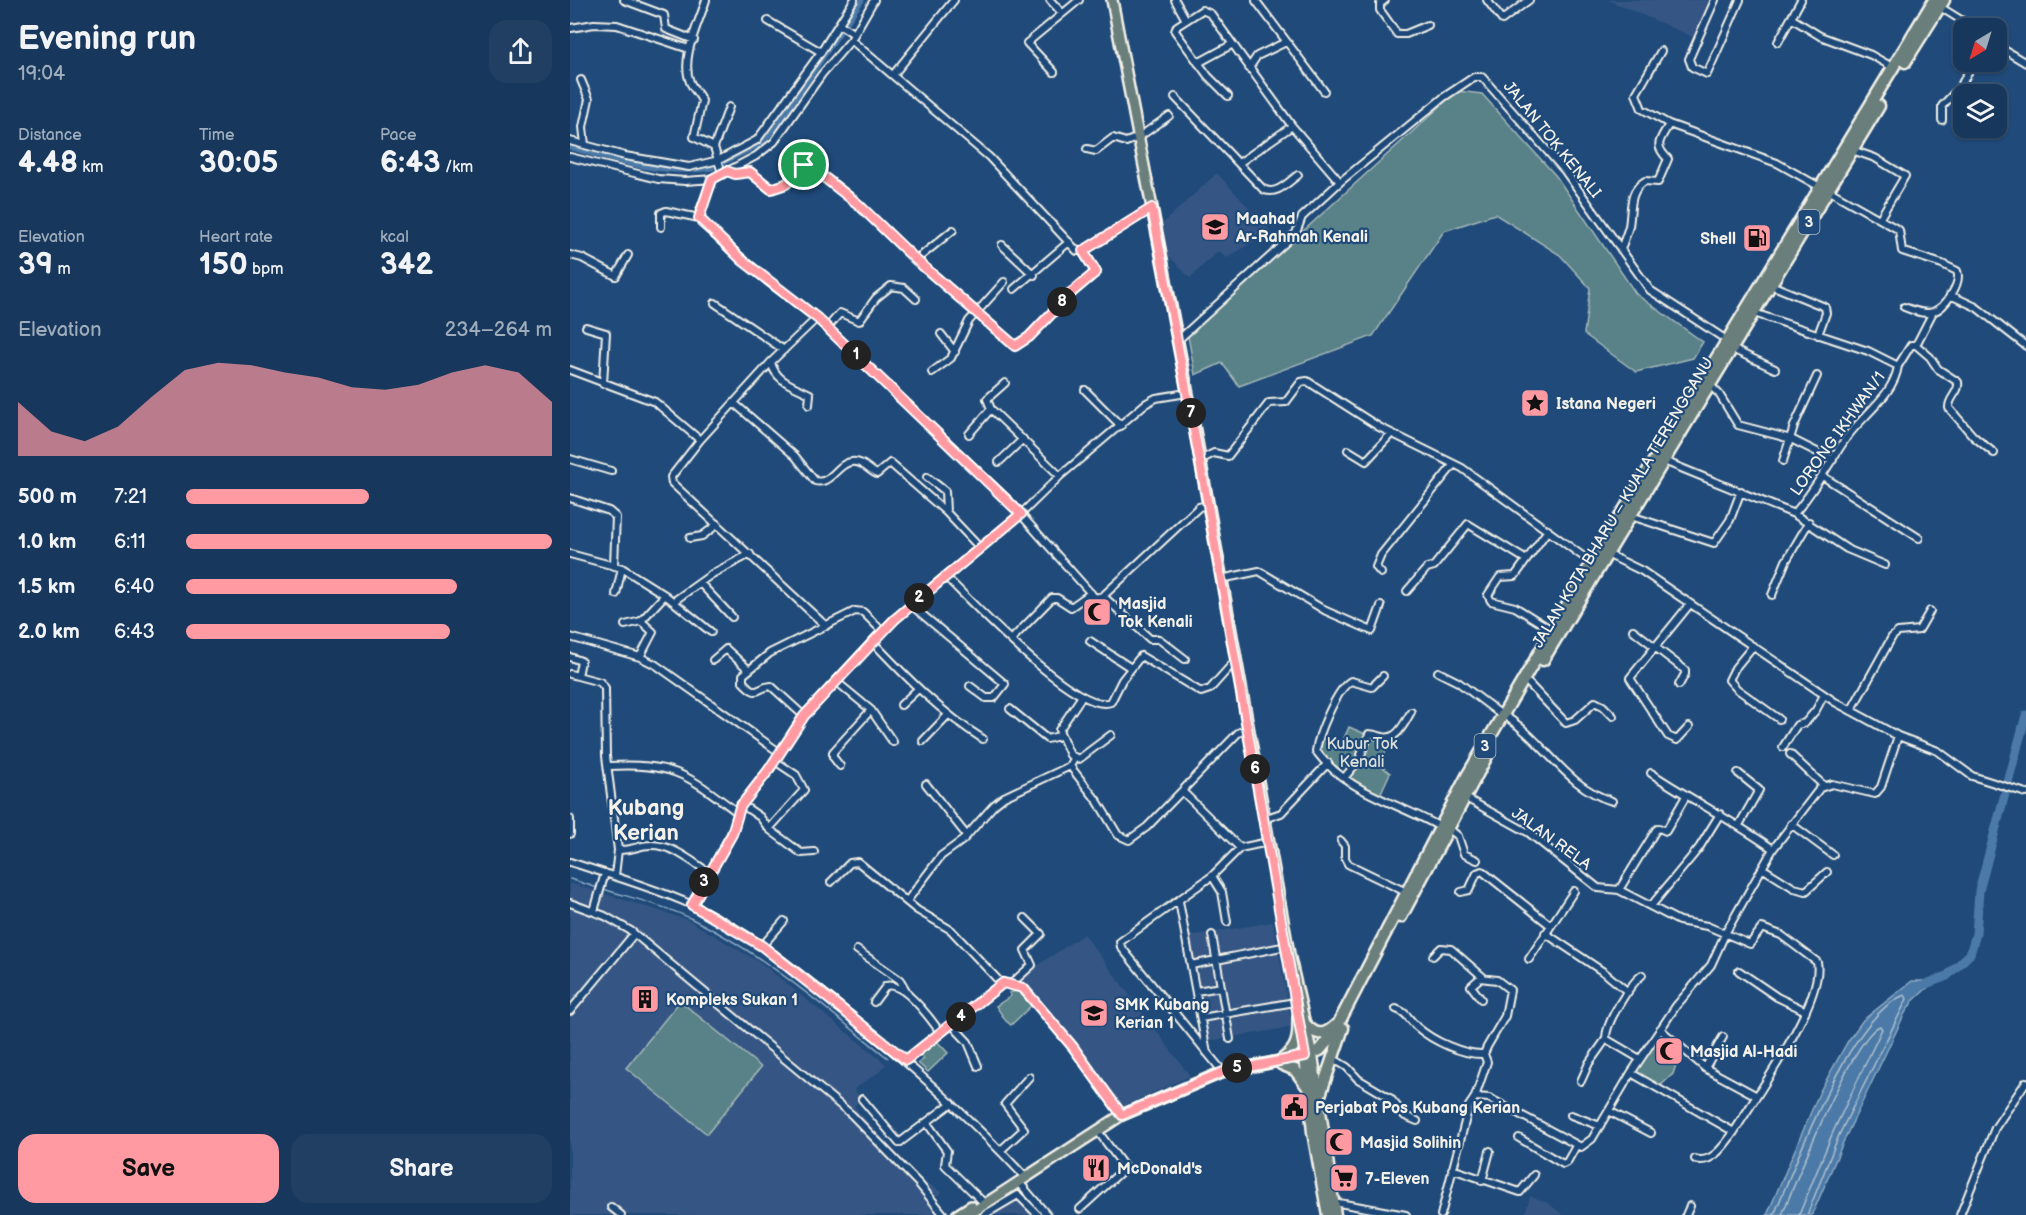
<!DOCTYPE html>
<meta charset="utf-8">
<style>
:root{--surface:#17385c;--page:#203f62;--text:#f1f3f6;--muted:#9eacbb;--line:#365272;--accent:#ff9aa2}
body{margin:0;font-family:"Balsamiq Sans",sans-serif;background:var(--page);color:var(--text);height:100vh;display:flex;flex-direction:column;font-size:22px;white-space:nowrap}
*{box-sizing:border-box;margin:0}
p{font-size:20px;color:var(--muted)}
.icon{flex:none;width:33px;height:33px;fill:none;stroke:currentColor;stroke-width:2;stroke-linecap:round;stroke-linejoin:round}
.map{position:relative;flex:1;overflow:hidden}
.side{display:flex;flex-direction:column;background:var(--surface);width:570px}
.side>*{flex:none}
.needle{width:39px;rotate:218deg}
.fabs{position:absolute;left:1383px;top:18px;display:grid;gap:12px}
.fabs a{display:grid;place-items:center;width:54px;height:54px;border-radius:12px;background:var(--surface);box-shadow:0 2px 4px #0004,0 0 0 2px var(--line);font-size:30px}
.pin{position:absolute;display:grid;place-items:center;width:51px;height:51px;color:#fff;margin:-26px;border:3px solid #fff;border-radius:50%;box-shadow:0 2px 6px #0007}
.km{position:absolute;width:30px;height:30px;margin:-15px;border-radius:50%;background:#222;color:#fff;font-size:16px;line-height:30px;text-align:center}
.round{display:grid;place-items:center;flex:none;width:63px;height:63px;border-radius:18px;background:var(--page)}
.overview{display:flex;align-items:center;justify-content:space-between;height:102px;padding:0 18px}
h1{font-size:33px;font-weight:800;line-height:45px}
.metrics{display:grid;grid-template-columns:repeat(3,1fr);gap:9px;height:102px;padding:6px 18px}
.metrics div{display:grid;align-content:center}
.metrics b{font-size:30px;font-weight:800}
.metrics small{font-size:16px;font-weight:400}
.metrics p{font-size:16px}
.chart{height:168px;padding:12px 18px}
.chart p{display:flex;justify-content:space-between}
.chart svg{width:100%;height:108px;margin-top:6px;fill:var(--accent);opacity:.7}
.cta{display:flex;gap:12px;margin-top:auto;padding:12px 18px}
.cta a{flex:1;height:69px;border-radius:18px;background:var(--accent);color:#111;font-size:24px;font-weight:800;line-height:69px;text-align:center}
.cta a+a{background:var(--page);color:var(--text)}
ul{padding:0 18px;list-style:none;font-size:20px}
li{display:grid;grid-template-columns:96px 72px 1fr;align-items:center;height:45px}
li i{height:15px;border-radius:8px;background:var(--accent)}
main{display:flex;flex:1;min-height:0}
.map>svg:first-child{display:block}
.built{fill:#355684}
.green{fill:#598188;stroke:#a6b9b8;stroke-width:1.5}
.water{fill:#4c7aa8;stroke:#8faac2;stroke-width:1.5}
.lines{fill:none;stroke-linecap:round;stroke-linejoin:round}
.shore{stroke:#b1c1ce;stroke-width:1.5}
.stream{stroke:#8faac2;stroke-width:1.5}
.canal{stroke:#4c7aa8;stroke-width:5}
.river{stroke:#4c7aa8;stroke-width:9}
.street-casing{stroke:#f4f1e8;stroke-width:10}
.primary-casing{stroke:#f4f1e8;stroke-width:14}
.highway-casing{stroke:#f4f1e8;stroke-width:15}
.street{stroke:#1f4a7a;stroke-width:6}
.primary{stroke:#6a7f7c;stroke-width:9}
.highway{stroke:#6a7f7c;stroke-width:10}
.route-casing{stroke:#fff;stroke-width:12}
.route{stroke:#ff9aa2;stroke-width:8}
.labels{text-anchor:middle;stroke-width:4.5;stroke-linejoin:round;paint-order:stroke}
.shield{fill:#1f4a7a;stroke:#b4bfc7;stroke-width:1.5}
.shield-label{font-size:15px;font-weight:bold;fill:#f4f1e8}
.street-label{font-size:16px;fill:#f4f1e8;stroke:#1f4a7a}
.poi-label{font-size:16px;font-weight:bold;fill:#f4f1e8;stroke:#1f4a7a;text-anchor:start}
.park-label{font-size:16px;fill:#dde0da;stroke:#1f4a7a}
.district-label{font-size:22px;font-weight:bold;fill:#f4f1e8;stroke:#1f4a7a}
</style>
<main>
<section class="side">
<div class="overview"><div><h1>Evening run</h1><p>19:04</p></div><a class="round"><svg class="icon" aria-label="share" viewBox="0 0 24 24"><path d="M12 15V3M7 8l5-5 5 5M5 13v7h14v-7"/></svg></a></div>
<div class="metrics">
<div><p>Distance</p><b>4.48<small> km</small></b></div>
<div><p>Time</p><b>30:05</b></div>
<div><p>Pace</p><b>6:43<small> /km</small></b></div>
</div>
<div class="metrics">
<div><p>Elevation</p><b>39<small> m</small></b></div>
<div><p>Heart rate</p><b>150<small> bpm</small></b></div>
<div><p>kcal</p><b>342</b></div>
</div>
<div class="chart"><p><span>Elevation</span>234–264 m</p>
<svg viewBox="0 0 160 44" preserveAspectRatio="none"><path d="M0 44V22L10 34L20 38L30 32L40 20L50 9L60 6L70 7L80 10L90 12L100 16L110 17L120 15L130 10L140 7L150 10L160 22V44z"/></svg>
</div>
<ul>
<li><b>500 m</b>7:21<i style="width:50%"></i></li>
<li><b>1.0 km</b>6:11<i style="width:100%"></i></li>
<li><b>1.5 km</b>6:40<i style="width:74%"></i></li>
<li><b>2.0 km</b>6:43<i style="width:72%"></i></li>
</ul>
<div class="cta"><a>Save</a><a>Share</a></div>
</section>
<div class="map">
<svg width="1456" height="1215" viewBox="0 0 1456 1215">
<rect width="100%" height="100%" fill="#1f4a7a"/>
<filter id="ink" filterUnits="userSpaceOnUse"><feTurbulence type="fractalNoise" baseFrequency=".0167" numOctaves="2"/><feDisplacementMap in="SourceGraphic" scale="12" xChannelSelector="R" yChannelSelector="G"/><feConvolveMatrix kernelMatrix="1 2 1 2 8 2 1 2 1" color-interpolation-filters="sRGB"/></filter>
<g filter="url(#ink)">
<path class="built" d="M1038 0H1139L1123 37Z
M647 173 700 231 657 258 648 251 620 278 599 256 593 223Z
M0 883 118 920 191 963 316 1064 309 1072 284 1089 290 1098 284 1107 350 1179 372 1192 358 1203 365 1215H0Z
M703 922 722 1027 638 1041 619 936Z
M514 934 620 1076 549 1108 505 1046 446 980Z
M448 1188 469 1211 462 1215H404Z
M960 1196 978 1203 993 1215H955Z"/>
<path class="green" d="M887 91 912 94 986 176 1066 294 1133 342 1123 358 1066 372 1014 334 1020 288 990 255 925 214 874 231 803 336 669 386 652 363 625 375 618 336Z
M779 727 819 744 810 765 820 773 809 797 779 779 781 767 775 763 770 769 752 755 749 749 754 738 771 745Z
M453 989 465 1002 441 1025 436 1021 426 1006 441 996 439 993Z
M110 1001 191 1067 137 1134 56 1068Z
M365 1039 378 1053 358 1072 348 1063 354 1059 349 1051Z
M1082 1046 1106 1065 1103 1074 1089 1087 1065 1072Z"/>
<path class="water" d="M1342 981H1365L1343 1001 1335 1013 1275 1138 1242 1215H1197L1250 1091 1278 1041 1293 1020Z"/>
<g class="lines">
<path class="shore" d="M1204 1215C1226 1163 1281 1013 1335 995L1337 999 1269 1135 1237 1215
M1212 1215C1225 1183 1284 1035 1310 1026L1312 1029 1263 1132 1229 1215"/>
<path class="stream" d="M0 879 28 888
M33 889C62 898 93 905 120 918 193 953 255 1008 318 1058"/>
<path class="canal" d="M275 25 292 0
M0 147C45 161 95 176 142 168
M154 162 189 145 204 130 272 29"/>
<path class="river" d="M1356 984 1377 976 1400 954 1406 934 1409 891 1456 715"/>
<g class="street-casing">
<path id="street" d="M54 0 94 15 96 29 124 40
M136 0C129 23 110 58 120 82 123 89 129 94 132 101L124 137 144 147 152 173
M480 0 492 13
M605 0 616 20
M815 0 810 4V10L827 34H836L858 25
M917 0 932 20 959 0
M1145 0 1119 59 1122 67 1137 74 1170 0
M686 1 754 91
M1370 7 1404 28
M1221 18 1250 36 1301 55 1324 68
M198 21 251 52 284 0
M269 24 284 34
M1 28 24 24 47 25 119 49
M281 40 419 157 507 251H513L582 208
M1208 42 1231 0
M1426 45 1456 63
M1091 51 1066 94 1072 109 1099 124 1207 163 1250 187
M628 63 661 45
M679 68 687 56 716 42
M484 72 457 43 509 0
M323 75 384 0
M11 80 19 99 13 127 15 145
M658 96 638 76 605 31 607 26 632 10 641 14 722 126 770 182
M605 97 693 189C706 196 717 183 728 175
M1372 120V106L1390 87 1404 62
M0 141 55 156 119 167 149 160 187 140 251 52
M144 147 159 107
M517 149 526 151 543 138 556 142 569 137 599 116
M1282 150 1305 158 1335 176 1310 218
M0 157 88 179 115 181 143 179 186 156 204 142 252 74 281 40 304 0
M669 163 722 126
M157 171 165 174 180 172 201 189 216 184 234 165 241 166 288 204 342 256 445 346 459 337 502 293 526 272 513 251
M143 179 130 211 131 223 199 282 247 318 362 428 438 500 525 598 533 596 629 507 638 505
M1258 190 1329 230 1332 251 1372 264 1387 271C1392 283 1375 308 1363 312 1354 315 1343 310 1334 307
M91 227V213L96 211 129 218
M432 245 464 275
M1051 250C1053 242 1057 234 1059 226 1062 210 1058 191 1075 181L1088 182 1098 159C1083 144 1090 141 1099 124
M0 255 12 258 46 276 58 255
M346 260 383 230
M1201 285 1255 307 1256 313 1248 335
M444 289 499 242
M1380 295 1406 307 1456 346
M145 303 214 350
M1184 313 1298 351 1328 366 1341 345H1346L1360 357 1368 369 1388 382C1390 392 1378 398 1379 408L1403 436 1424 453
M16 327 36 333 33 384
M257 328 270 313 289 321 306 298 321 286 334 288 346 299
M371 334 385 352
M607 341 726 233 732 217 770 182 874 97 904 77H912L995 171 1080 290 1158 341
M1346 345 1363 312
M1162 349 1205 369
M201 362C205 381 224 386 240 394L239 405
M0 370 85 402 130 440 101 477 102 483 256 626
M362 372 381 358 399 321 434 282
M1140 385 1149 394 1168 425 1221 439 1263 460
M515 390 551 426
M164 403 225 456 245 481C262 486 268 459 286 462 295 463 299 471 307 474L320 463 376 512
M421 409 417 399 435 383
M399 434 421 409 490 476
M130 440 201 362 247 318
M778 450 796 461 821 434
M0 459 41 471
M630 460 644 453 658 456 699 403 716 402 731 382 737 381 809 427 892 468 1022 563
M1094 461 1224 514 1277 549 1315 565
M1213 461 1224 426 1247 376
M429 462 453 439
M357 477 375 491 376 512 410 548
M1254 477 1349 538
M0 498 39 511 46 517 44 564
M1224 514C1245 490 1259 463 1277 437 1293 415 1324 395 1328 366
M1061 516 1144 543 1160 520 1171 491
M978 530 945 576 930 577 918 595 921 601 945 607 982 630
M120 538 132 536 148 524
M0 554 52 568 95 595 141 632
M1037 554 1072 571 1265 702 1328 736 1368 751 1402 776 1456 793
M811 573 806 567 811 555 884 464
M375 576C400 600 508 716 541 702L552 680 571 656 631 692 640 689 666 660
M651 579 689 571 756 611 802 631 811 606
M130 583 162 617
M837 591 857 568 864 566 898 524 955 559
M46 594 52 568
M1202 595 1216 561 1239 522
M533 596 580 639H589L615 659
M104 601 142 574 180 554
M341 605 435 684 424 698H416L400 686
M71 621 95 595
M55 625 71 621 83 632 70 657
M1063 630 1115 670V674L1109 685
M0 637 70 657 86 665 209 752
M441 640 482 598H487L501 607 521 593
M520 641 561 668
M303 642C337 678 370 712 413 739
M1183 646 1165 668 1159 680 1167 689 1209 719
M0 657 11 661 8 676
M143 660 156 649 178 669
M868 672 888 682 933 716
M0 674 30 682 35 688 36 756 48 850 45 876
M813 676 802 687 781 681C767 688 748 735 746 751 777 793 827 802 870 827
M267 682 301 710 323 742
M959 684 996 723 1005 720 1025 702 1033 706 1043 716
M512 696 489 730 500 755 509 759 541 735
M331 705 348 689
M440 709 477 739 489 736
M1281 711 1322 637 1328 632 1349 630 1360 611
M234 716 201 686C186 687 189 699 173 682V675L200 653 285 611 293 612 312 631
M938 718C976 743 996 787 1042 801
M1119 727 1107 740 1098 736 1060 678 1120 604
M353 741 377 716
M1213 747 1227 725 1235 723 1246 710 1254 695
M1220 754 1253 785
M39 766C105 763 116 774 167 812
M270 766 263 757V752L301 710
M500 766 528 802 548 835 559 840 577 827 668 733 678 729
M1081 773C1121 800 1164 821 1203 849
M1168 773 1189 790 1169 825
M774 778 789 760 799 734C805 734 807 736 813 737 827 741 835 722 841 712
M356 784 397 836
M612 791 670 848
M894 797 959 833 1028 888 1049 890 1109 921 1137 926 1180 944 1192 928 1211 935 1247 962C1255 1000 1185 1097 1164 1132 1155 1144 1142 1165 1125 1159
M171 804 190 817 199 829 231 853 244 852
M0 819V834
M694 819 711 813 758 763
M1221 824 1263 855
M878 828 888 836 894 854 907 860
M199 829 234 790 226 775 205 761
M771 841 775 846V858L778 864 836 892
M48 850C63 851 68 845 80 845 102 844 122 862 140 873
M0 862C40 875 82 887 120 904 174 928 222 967 267 1004 333 1058 396 1113 454 1176
M1192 868 1224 888 1236 891 1257 872
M642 876 652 892 657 922
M261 882 280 863 288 862 347 910 381 930 429 981 453 988 503 1047 552 1115
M1049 890 1086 830 1089 828 1096 831 1116 796
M891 892 899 890 907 873 912 871 980 925
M337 901 371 856 393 840 424 805 434 797 500 766 504 759
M609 901 637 1053
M0 903 35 916 61 931 282 1115 349 1184 374 1215
M122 905 162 834 170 807 198 771 234 716 312 631 341 605 451 514 490 476 575 404 586 398 617 393
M1081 906 1129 848 1150 814
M24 911 35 873
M975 933 1035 973 1058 992
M642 935 660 1039
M192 946 214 921
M287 950 330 980 338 994
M863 956 871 948 881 949 913 977
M959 959 1004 891
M621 965 717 946
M1169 971 1207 997 1236 1011
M440 985 462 965 455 950 471 934 455 918
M626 991 651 987
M304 1002 316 986C333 981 360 1018 370 1032
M826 1009C838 1013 839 1020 847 1027 863 1041 893 1055 914 1054
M0 1011 64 934
M631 1018 725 1002
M381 1024 398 1042 408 1066
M1090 1029 1135 1068 1185 1095
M762 1058 777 1067 788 1079 820 1098 835 1116 847 1121
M1070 1059 1036 1039C1035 1024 1059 985 1072 975
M336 1060 433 983
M1135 1068 1153 1037
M653 1072 551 947 550 942 642 876 670 848 698 842
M1061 1073 1106 1006 1141 965 1156 932 1203 849 1250 788 1262 784 1305 794 1311 787 1328 736
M1011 1081 1019 1063 1036 1039
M905 1097 917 1062 914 1054 917 1047 935 1016 940 990 927 980 910 978 901 986 911 999
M292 1099 329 1143 382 1103
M1039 1111 1081 1133
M1001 1115 1030 1126
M357 1123 377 1151 375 1165 411 1200
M949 1138 993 1164 997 1162 1006 1146
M431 1150 454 1129 435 1104 459 1077
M882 1169 950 1192 964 1175
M448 1181 477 1215
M912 1181 920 1151
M763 1202 836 1215
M41 1207 51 1215
M510 1209 555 1168 527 1130
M414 1215 448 1195 468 1215
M871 1215 899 1106 905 1097 919 1098 1011 1147 1022 1139 1061 1073 1164 1132
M1116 1215 1120 1206
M1390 1215 1425 1128 1456 1082"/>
</g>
<g class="primary-casing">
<path id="primary" d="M542 0 626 436 719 954 742 1055
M713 1058C729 1048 728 1034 728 1017
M387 1215 401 1206
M398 1215 552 1115 653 1072 735 1056 734 1051"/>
</g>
<g class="highway-casing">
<path id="highway" d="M1335 62 1374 0
M973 660 1309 106
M831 917 917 756
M735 1024C745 1035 753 1037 765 1026
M742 1055 765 1215
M711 1064 725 1070 737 1086
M750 1095 773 1028
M758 1215 743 1132 735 1056 750 1050 762 1036 897 776 1022 563 1364 0"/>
</g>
<use href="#street" class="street"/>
<use href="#primary" class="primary"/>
<use href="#highway" class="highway"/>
</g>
</g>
<g class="lines" filter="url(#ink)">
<g class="route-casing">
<path id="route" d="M237 164 288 204 346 260 445 346 459 337 502 292 526 272 513 251 582 208 638 505 735 1056 653 1072 552 1115 503 1047 453 988 433 983 336 1060 192 946 122 905 162 834 170 807 198 771 234 716 325 619 451 514 247 318 172 260 129 218 142 179 157 171 165 174 180 172 201 189 216 184Z"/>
</g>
<use href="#route" class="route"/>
</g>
<defs>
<g id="school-square" transform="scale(1.5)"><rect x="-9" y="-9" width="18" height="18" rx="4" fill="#ff9aa2" stroke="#1f4a7a"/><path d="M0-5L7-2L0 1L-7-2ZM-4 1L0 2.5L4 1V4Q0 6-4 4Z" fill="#111"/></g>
<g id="fuel-square" transform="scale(1.5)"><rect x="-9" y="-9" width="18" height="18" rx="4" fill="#ff9aa2" stroke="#1f4a7a"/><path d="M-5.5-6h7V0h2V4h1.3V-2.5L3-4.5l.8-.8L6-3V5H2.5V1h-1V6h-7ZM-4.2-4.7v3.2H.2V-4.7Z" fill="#111"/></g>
<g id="sight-square" transform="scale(1.5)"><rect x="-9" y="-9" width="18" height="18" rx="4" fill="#ff9aa2" stroke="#1f4a7a"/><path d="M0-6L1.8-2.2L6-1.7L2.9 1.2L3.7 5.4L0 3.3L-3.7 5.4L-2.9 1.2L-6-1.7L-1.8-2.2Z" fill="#111"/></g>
<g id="mosque-square" transform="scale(1.5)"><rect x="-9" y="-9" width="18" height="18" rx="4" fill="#ff9aa2" stroke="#1f4a7a"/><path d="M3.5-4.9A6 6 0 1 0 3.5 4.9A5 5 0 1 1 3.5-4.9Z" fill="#111"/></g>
<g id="building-square" transform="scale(1.5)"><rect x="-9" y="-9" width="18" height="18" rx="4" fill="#ff9aa2" stroke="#1f4a7a"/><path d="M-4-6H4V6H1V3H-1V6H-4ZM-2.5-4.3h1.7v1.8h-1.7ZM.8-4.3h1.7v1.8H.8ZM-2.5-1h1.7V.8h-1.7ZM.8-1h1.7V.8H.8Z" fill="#111"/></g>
<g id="civic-square" transform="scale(1.5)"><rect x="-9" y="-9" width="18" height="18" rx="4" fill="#ff9aa2" stroke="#1f4a7a"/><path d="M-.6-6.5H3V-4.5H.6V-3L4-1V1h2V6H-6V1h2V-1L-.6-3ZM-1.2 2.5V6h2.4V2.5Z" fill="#111"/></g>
<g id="restaurant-square" transform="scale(1.5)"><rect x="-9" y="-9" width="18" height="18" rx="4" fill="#ff9aa2" stroke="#1f4a7a"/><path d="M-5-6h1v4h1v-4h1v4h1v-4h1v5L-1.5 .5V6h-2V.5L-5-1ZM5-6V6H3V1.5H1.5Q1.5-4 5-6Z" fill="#111"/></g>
<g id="supermarket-square" transform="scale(1.5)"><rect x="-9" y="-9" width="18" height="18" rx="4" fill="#ff9aa2" stroke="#1f4a7a"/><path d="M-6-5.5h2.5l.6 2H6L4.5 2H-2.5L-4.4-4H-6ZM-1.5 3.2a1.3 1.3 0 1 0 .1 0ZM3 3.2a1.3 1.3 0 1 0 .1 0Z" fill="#111"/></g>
</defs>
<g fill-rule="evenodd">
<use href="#school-square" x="645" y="227"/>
<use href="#fuel-square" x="1187" y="238"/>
<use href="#sight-square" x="965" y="403"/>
<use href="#mosque-square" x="527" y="612"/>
<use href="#building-square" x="75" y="999"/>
<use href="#school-square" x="524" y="1013"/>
<use href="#mosque-square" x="1099" y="1051"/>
<use href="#civic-square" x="724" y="1107"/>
<use href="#mosque-square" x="769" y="1142"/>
<use href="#restaurant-square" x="526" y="1168"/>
<use href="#supermarket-square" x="774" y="1178"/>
</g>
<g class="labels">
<g class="shield">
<rect x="1228.5" y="210" width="21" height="24" rx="4.5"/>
<rect x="904.5" y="734" width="21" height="24" rx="4.5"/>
</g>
<g class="shield-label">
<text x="1239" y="227">3</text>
<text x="915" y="751">3</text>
</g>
<g class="street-label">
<text transform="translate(983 139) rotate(51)" y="6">JALAN TOK KENALI</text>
<text transform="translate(1267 433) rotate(-54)" y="6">LORONG IKHWAN/1</text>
<text transform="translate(1052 502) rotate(-59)" y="6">JALAN KOTA BHARU – KUALA TERENGGANU</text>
<text transform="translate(982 838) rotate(36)" y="6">JALAN RELA</text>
</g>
<g class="poi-label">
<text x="666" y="224">Maahad<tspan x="666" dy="18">Ar-Rahmah Kenali</tspan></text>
<text x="1166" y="244" text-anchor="end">Shell</text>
<text x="986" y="409">Istana Negeri</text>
<text x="548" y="609">Masjid<tspan x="548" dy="18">Tok Kenali</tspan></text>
<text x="96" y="1005">Kompleks Sukan 1</text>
<text x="545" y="1010">SMK Kubang<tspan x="545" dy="18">Kerian 1</tspan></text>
<text x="1120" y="1057">Masjid Al-Hadi</text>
<text x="745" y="1113">Perjabat Pos Kubang Kerian</text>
<text x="790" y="1148">Masjid Solihin</text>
<text x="547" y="1174">McDonald's</text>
<text x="795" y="1184">7-Eleven</text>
</g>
<g class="park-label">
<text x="792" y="749">Kubur Tok<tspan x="792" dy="18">Kenali</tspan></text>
</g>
<g class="district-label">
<text x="76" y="815">Kubang<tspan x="76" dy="25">Kerian</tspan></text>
</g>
</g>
</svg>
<div class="fabs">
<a><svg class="needle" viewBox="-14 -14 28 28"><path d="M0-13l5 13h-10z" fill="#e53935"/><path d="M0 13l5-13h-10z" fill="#9eacbb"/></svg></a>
<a><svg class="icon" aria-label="layers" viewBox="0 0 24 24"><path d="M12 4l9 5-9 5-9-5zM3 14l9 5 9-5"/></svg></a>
</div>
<div class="pin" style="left:234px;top:165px;background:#1e9e55"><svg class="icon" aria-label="arrive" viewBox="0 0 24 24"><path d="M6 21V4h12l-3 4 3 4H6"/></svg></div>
<b class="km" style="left:286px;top:355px">1</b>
<b class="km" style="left:349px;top:598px">2</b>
<b class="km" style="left:134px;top:882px">3</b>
<b class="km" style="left:391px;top:1017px">4</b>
<b class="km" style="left:667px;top:1068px">5</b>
<b class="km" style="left:685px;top:769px">6</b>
<b class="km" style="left:621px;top:413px">7</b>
<b class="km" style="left:492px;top:302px">8</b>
</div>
</main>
